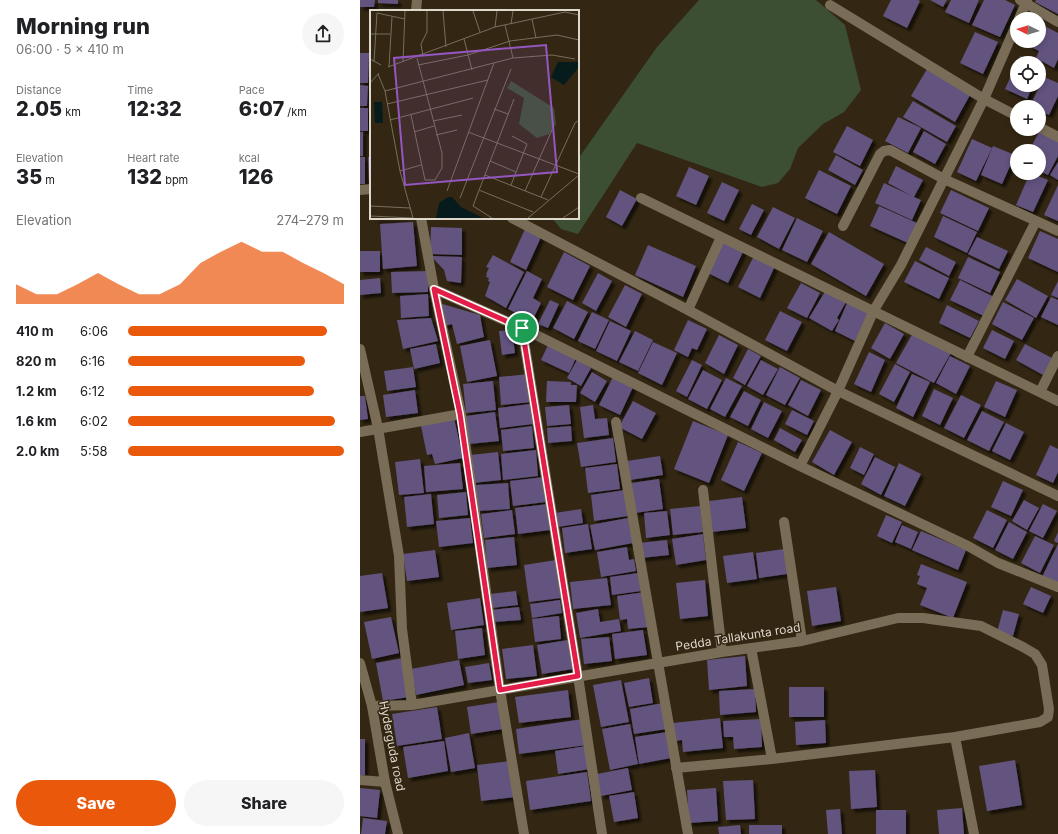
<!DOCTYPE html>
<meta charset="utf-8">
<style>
:root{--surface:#fff;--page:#f6f6f6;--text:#202124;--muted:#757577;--accent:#ea580c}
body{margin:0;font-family:Inter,sans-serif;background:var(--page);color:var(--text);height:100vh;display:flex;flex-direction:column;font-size:15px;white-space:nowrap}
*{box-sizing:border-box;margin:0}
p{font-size:13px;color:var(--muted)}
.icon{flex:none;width:22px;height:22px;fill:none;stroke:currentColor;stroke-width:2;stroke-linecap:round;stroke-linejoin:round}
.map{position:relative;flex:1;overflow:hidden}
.sheet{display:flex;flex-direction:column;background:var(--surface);width:360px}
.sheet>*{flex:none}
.needle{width:26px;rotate:275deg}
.controls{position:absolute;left:650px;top:12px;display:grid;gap:8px}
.controls a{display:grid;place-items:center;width:36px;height:36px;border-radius:50%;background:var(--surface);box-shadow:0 2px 6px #0003;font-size:20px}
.pin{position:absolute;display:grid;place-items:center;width:34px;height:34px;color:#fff;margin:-17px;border:2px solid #fff;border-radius:50%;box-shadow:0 1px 4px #0007}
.round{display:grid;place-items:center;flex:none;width:42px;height:42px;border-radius:21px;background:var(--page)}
.summary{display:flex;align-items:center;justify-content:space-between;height:68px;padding:0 16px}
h1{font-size:22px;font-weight:800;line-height:30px}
.metrics{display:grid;grid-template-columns:repeat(3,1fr);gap:6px;height:68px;padding:4px 16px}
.metrics div{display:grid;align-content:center}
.metrics b{font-size:20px;font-weight:800}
.metrics small{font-size:11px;font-weight:400}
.metrics p{font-size:11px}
.chart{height:112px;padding:8px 16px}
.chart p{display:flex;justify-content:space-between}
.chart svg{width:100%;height:72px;margin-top:4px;fill:var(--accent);opacity:.7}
.button{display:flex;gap:8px;margin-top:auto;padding:8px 16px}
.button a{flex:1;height:46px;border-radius:24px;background:var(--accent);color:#fff;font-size:16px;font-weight:800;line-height:46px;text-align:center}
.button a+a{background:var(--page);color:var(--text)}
ul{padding:0 16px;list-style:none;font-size:13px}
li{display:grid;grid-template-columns:64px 48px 1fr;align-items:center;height:30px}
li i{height:10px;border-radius:5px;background:var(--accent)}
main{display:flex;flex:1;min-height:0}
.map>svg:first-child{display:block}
.green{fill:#3c4f33}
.building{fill:#62537f;filter:url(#shadow)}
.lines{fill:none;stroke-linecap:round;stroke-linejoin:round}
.street{stroke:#7a6d57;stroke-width:10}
.secondary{stroke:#7a6d57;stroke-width:10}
.route-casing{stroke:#fff;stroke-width:8}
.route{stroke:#e11d48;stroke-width:5}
.labels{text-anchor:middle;stroke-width:3;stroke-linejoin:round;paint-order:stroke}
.street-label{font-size:12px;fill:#dfd8cc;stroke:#332713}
.inset-road{fill:none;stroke:#786e5d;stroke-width:1}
.view{fill:#9457c2;fill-opacity:0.15;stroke:#9457c2;stroke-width:2}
.inset-edge{fill:none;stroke:#dfd8cc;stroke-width:2}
</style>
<main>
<section class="sheet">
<div class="summary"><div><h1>Morning run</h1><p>06:00 · 5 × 410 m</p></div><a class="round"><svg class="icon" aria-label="share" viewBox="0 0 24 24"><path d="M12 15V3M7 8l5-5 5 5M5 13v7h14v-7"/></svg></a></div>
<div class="metrics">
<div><p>Distance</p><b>2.05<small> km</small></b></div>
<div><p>Time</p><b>12:32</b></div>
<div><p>Pace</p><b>6:07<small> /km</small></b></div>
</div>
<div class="metrics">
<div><p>Elevation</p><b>35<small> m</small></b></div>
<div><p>Heart rate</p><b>132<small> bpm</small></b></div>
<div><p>kcal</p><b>126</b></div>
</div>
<div class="chart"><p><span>Elevation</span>274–279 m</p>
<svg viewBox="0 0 160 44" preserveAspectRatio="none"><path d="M0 44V32L10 38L20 38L30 32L40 25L50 32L60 38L70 38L80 32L90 19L100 12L110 6L120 12L130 12L140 19L150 25L160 32V44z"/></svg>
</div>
<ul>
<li><b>410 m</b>6:06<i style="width:92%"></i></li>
<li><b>820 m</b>6:16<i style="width:82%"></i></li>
<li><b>1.2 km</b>6:12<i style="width:86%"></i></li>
<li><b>1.6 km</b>6:02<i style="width:96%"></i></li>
<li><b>2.0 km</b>5:58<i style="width:100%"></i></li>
</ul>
<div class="button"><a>Save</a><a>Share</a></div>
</section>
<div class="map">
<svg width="698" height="834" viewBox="0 0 698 834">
<defs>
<filter id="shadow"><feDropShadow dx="3.5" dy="3.5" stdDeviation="1" flood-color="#0009"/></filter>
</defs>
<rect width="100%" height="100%" fill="#332713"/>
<path class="green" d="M339 0H456L485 25 501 90 484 112 463 124 438 148 430 169 418 183 402 187 277 143 218 234 201 229 192 218H218V159L297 47Z"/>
<path class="building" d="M0 0H15L14 7H0Z
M18 0H38V4L18 3Z
M531 0H558L560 1 547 28 523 16Z
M570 0H587L583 7Z
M591 0H619L609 23 585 12Z
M624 0H645L655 5 640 37 612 25Z
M676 0H698V14L675 2Z
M681 24 698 33V59L694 68 676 58 679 51 669 46 672 41H679V28Z
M615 32 638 42 623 74 600 63Z
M0 53H9L8 83H0Z
M660 56 676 63H657V85H673L667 99 645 89Z
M567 69 610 95 595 122 551 96Z
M684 77 698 83V96L689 115 679 110V107L670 106Z
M0 85 8 86 7 106H0Z
M553 101 596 126 587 142 543 117Z
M0 108H8V131H0Z
M538 117 561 128 548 153 525 141Z
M487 126 513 140 500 166 473 152Z
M564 131 586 144 575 164 553 152Z
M0 132H3V156H0Z
M679 132 698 142V156L688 175 679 171V151H669Z
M612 139 632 148 616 181 597 172Z
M633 146 655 155 642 184 621 175Z
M476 155 503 170 495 185 468 170Z
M0 157H5V184H0Z
M8 157H11V182H9Z
M698 162V180L690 175Z
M536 166 563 180 554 197 561 200 552 220 515 203 524 183 552 196 528 183Z
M329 167 349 176 336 205 316 196Z
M459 170 491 186 477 214 445 198Z
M670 173 688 180 673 212 656 205Z
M362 182 379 190 364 221 347 213Z
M698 185V221L684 215Z
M260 190 277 199 262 226 246 217Z
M591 190 629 208 618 231 580 213Z
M392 204 404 210 391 235 379 229Z
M519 206 557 223 548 243 510 226Z
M413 207 435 218 419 249 397 237Z
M583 216 617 232 607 253 574 237Z
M15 218H44V219L15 220Z
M437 218 463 231 447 262 422 250Z
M53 222 57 266 23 269 20 224Z
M71 227 102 228V255L70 254Z
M165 229 181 237 166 270 150 262Z
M680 231 698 239V272L668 258Z
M469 232 524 264 506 296 451 264Z
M617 237 648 251 639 269 608 254Z
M363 240 384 250 368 283 348 273Z
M288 245 336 266 323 297 275 275Z
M566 247 596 262 589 276 559 260Z
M0 251H20V272H0Z
M204 252 230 266 213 300 187 287Z
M133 255 164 272 146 308 125 296 130 282 128 281 129 278 126 277 127 274H126L129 268 126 267Z
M71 256 102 257 101 283 87 281 84 270Z
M394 256 415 266 400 298 378 287Z
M608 257 640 272 630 293 598 278Z
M555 261 589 278 579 299 544 282Z
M68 271V292L32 293 31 272Z
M167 271 182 279 173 298 181 303 172 321 148 309Z
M238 273 252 281 236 311 222 303Z
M20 278 21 293 0 295V280Z
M657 279 688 296 676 318 645 300Z
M600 280 636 298 626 317 590 300Z
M698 281V298L691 295Z
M441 283 460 293 447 318 427 308Z
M265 285 282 294 266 327 248 317Z
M466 290 486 302 477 318 479 320 472 331 449 318Z
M68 294 69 316 41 318 40 296Z
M691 297 698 300V325L681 317Z
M190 300 199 304 188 328 178 324Z
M207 301 228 312 214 339 193 328Z
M488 301 509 311 495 341 475 331Z
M643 302 674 318 662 340 632 324Z
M79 303 120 315 124 337 97 344 92 324 85 326Z
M587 305 619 321 610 338 579 323Z
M420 311 442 322 427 351 405 340Z
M232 312 249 320 235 349 218 341Z
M71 318 78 341 43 349 37 320Z
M328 320 347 329 337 350 332 348 328 357 314 350Z
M250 321 271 331 257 361 236 351Z
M525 323 544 334 530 359 511 348Z
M152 330 155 353 142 355 139 331Z
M632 330 654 341 645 359 623 348Z
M275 331 293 340 278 371 259 362Z
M554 331 592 351 574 383 536 363Z
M359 335 378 345 364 374 345 363Z
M130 340 137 376 107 382 100 346Z
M293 342 317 353 302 385 278 373Z
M189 343 217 356 209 373 181 360Z
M76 344 80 363 54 369 50 349Z
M665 344 692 358 683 375 656 360Z
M388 349 401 356 385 385 373 378Z
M509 352 525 360 511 392 494 384Z
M590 356 610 366 596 394 576 383Z
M217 360 231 368 221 386 207 378Z
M332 360 342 365 327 397 316 391Z
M401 360 418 369 403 395 387 386Z
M535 364 550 372 534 402 519 394Z
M53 367 56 387 27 391 24 371Z
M420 367 440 378 425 405 406 395Z
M343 370 362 380 347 409 328 399Z
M232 372 247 381 235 402 220 393Z
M169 374 172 402 141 405 139 377Z
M552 374 570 382 553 417 536 408Z
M253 377 273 387 260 415 239 405Z
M366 378 382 386 365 417 350 409Z
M441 380 461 390 448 416 428 405Z
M133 381 136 410 106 413 103 384Z
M187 381 211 382V385H217L216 402H186Z
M636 381 657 390 645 417 624 407Z
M574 389 593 398 580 425 562 416Z
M55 390 58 413 26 417 23 395Z
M384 391 401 400 388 426 370 417Z
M601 395 621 405 604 438 584 428Z
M0 396H5L8 419 0 420Z
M273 401 296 413 282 439 259 427Z
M404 402 422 411 408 438 391 429Z
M170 404 173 424 140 428 138 408Z
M209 405 211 424 187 426 185 407Z
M233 405 235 419 247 418 249 435 224 438 220 407Z
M432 410 454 421 447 435 425 424Z
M622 411 644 422 629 451 607 440Z
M135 412 139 441 109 444 106 416Z
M94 418 103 458 75 464 72 454 67 455 61 426Z
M333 421 368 435 349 483 314 469Z
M646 423 664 432 650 460 632 451Z
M172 426 174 448 143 451 141 430Z
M211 426 212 441 188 443 187 428Z
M420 428 442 440 435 452 414 440Z
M470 430 492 442 474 475 452 462Z
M253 438 256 462 221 467 217 443Z
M378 442 402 453 384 491 361 480Z
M690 445 698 449V472L693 483 676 475Z
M500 447 514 454 504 475 490 468Z
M176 450 178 476 143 480 141 454Z
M138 452 141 480 113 483 110 455Z
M300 456 303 475 270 480 267 461Z
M515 457 535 467 521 495 501 484Z
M60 459 64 493 39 495 35 462Z
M100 463 103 489 66 492 64 466Z
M539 463 561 474 545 506 524 496Z
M257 464 260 489 228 493 225 468Z
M184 477 186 502 153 506 150 481Z
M299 479 303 509 275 513 271 483Z
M643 481 663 490 651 516 631 507Z
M148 483 150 509 118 511 116 485Z
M265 490 268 516 234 521 231 495Z
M106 492 108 515 79 518 77 495Z
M71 494 74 524 47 527 44 497Z
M382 497 386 528 352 532 349 501Z
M664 500 679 508 667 530 652 521Z
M188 504 190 530 158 534 155 508Z
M683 504 697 511 683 538 669 531Z
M340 506 343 532 313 535 310 509Z
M221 509 223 523 198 527 195 513Z
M152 510 155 534 124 538 121 514Z
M627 510 647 520 633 548 613 538Z
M307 511 310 535 286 538 284 513Z
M526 515 542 522 532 543 517 536Z
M110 518 113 543 79 547 76 521Z
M268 518 273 543 235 550 230 525Z
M649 522 667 532 653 559 635 550Z
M228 524 232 549 205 553 202 528Z
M542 525 558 532 551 549 535 542Z
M561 531 606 550 598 570 552 550Z
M698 532V543L694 541Z
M343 534 346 560 316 565 312 539Z
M675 536 694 545 680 573 661 563Z
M154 537 157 565 127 568 125 540Z
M307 540 309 555 281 558 279 543Z
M698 544V585L682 577Z
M267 547 269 560 274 559 276 571 241 577 237 552Z
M424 549 427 574 399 578 396 553Z
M75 550 79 577 47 581 43 554Z
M393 552 397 579 367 583 363 556Z
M196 560 201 598 169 602 164 565Z
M561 564 607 582 593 618 560 605 567 588 557 584 560 576 557 575Z
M22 573 28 608 0 612V576Z
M278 573 281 591 252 595 250 577Z
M247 578 251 605 213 609 210 582Z
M345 580 348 616 320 619 316 583Z
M476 587 481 621 452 626 447 591Z
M671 587 691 596 683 613 663 604Z
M156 591 158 605 132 608 130 594Z
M285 592 289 627 268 629 267 619 260 620 257 596Z
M120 598 124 625 91 630 87 603Z
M200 600 202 613 172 618 170 604Z
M159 607 161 620 133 622 131 610Z
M238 609 240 622 259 619 261 631 220 638 216 613Z
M643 610 659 614 653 636 637 632Z
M199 616 201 639 175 642 172 619Z
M31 617 39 653 12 659 4 622Z
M122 628 125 655 98 659 95 631Z
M283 630 287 655 255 659 252 634Z
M249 637 252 661 224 664 221 639Z
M208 640 213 669 182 674 177 645Z
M173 645 177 676 146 679 142 649Z
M385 656 387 686 349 690 347 660Z
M43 658 49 697 23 701 16 663Z
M99 660 104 685 56 695 51 669Z
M129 663 132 680 108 683 105 667Z
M289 678 293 703 269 707 264 683Z
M261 680 269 722 241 727 233 685Z
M429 687H464V717H429Z
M395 689 396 712 360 715 359 691Z
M208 690 211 717 159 723 155 697Z
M139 702 143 729 111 734 107 707Z
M303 703 307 729 274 734 270 709Z
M77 707 82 739 37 746 32 714Z
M360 718 363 748 323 752 322 740 315 741 313 723Z
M223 719 227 745 159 754 156 729Z
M401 719 402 747 374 749 373 737H364L363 721Z
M465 720 466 743 436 745 435 722Z
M270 724 278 764 250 770 242 729Z
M307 732 311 758 279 764 275 737Z
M109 733 115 768 91 772 85 738Z
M0 739H5V775H0Z
M84 741 88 771 48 778 43 747Z
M226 746 230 769 198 774 195 751Z
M655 760 662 805 627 811 619 766Z
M151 761 155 797 121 801 117 765Z
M268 768 272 790 241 796 237 774Z
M515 770 517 807 491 809 489 771Z
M227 772 231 801 170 810 166 781Z
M393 780 395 819 366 820 363 781Z
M0 788 20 790 17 818 0 816Z
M356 788 358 821 329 823 327 790Z
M274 792 278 818 254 822 249 796Z
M602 808 604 834H579L577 810Z
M480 809 482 834H468L466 810Z
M516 810H546V834H516Z
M3 818 27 821 25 834H1Z
M380 825 381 834H359L358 827Z
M389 825H422V834H389Z"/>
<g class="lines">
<path class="street" d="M660 0 698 22
M470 5 624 99 657 116
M56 11 57 0
M659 19 667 0
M679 127 698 137
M0 190 11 189
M281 198 698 401
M61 218 74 289 101 414 140 690 164 834
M152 218 328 310 478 391 698 496
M483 226 520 154 524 151 530 150 584 179 698 231
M74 289 162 328 440 466 608 546 638 563 698 587
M328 310 361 237
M162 328 218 676 242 834
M0 349 18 428 39 556 42 629 52 705
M607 357 676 221
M680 392 698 356
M256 422 328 834
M0 432 101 414
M440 466 478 391 514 310 541 265 624 99 657 23
M343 490 362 652
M424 522 442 641
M391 648 412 759
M12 706 52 705 362 652 442 641 538 618H563L621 626 663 647 675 654 682 665 689 709 688 717 680 722 595 737 412 759 316 768
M595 737 614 834
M0 780 25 782"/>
<path class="secondary" d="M0 663 12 706 25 782 38 834"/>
</g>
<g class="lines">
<g class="route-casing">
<path id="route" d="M74 289 162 328 218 676 140 690 100 414Z"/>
</g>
<use href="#route" class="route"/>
</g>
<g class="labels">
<g class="street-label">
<text transform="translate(378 637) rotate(-9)" y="4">Pedda Tallakunta road</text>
<text transform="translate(32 746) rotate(79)" y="4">Hyderguda road</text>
</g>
</g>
<g transform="translate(10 10)">
<rect width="209" height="209" fill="#332713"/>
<path d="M141 71 184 98 186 114 179 124 167 128 149 114 154 88 137 78Z" fill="#3c4f33"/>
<path d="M188 52H209V57L194 75 181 67ZM4 92H12L13 113H5ZM78 187H82L91 197 113 208H66L69 193Z" fill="#051b1c"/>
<path class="inset-road" d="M73 1 76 37M103 1 110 22M162 9 166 28M141 14 143 1M135 15 143 48M125 17 127 1M0 24H20M94 29 102 60M53 46 51 34 57 22V1M0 49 11 55M4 52 7 3 35 9M33 52 35 1M48 55 98 45 140 31 187 25 209 30M18 57 125 17 195 2 209 5M19 57 22 7M8 64 15 81 30 161 43 208M0 73 9 63M15 81 143 48 182 45 205 49M17 94 118 70M124 99 138 104M41 105 55 170H65L72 158V143L47 48M20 110 103 88M63 111 92 105M44 122 64 116M98 122 209 164M66 125 87 120M120 151 146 162M30 161 51 155M115 165 178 190M141 175 157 134 142 126M109 180 163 202M77 181 124 53M155 181 182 120M171 187 205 113 209 110M90 188 141 59M0 196 40 198M0 206 43 208M122 208 103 196 144 89M158 208 209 165M193 208 209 197"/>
<path class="view" d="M176 35 187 162 35 175 24 48Z"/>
<rect width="209" height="209" class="inset-edge"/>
</g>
</svg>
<div class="controls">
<a><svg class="needle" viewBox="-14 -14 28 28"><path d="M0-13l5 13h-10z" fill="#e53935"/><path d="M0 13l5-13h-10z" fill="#757577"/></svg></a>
<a><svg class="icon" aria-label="locate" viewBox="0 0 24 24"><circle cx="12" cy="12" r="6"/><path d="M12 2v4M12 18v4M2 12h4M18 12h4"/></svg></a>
<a>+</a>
<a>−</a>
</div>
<div class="pin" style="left:162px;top:328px;background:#1e9e55"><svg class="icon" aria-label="arrive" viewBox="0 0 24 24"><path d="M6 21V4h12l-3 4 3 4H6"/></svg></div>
</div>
</main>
